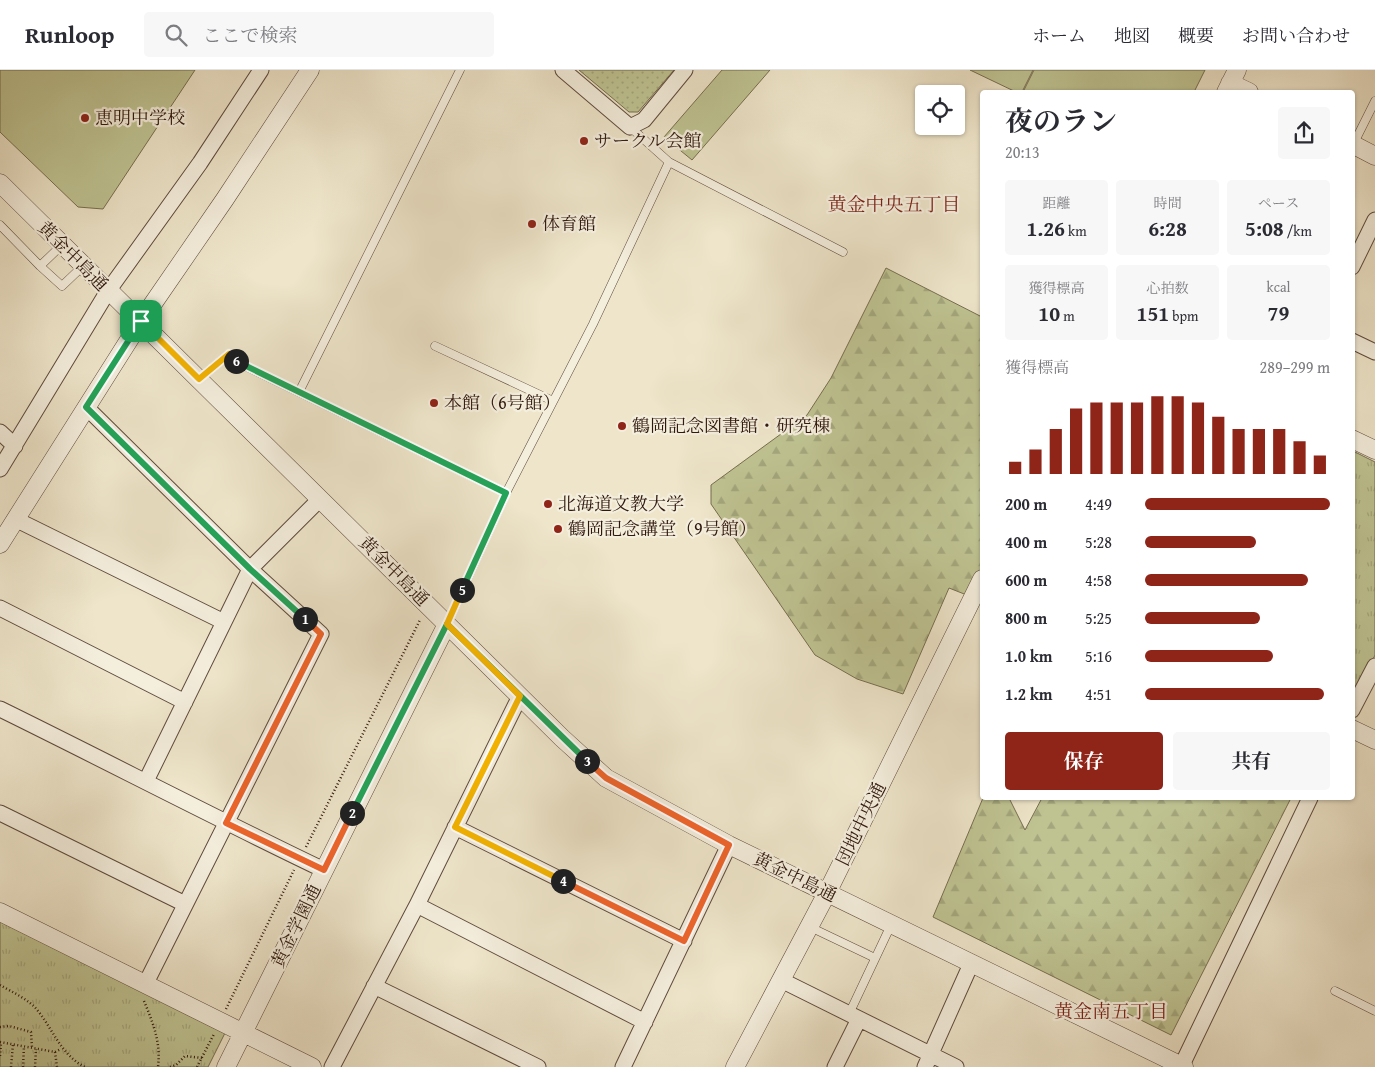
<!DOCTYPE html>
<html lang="ja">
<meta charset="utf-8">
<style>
:root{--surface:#fff;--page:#f7f7f7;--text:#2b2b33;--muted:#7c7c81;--line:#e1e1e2;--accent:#8f2418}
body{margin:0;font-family:"Gentium Book Plus","Noto Serif JP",serif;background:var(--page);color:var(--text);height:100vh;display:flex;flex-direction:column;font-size:19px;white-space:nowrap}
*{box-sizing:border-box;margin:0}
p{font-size:16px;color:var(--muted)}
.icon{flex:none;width:28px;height:28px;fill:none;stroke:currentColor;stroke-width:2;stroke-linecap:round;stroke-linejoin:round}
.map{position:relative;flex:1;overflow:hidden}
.drawer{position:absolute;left:980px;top:20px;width:375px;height:710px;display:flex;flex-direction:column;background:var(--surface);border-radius:5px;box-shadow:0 1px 4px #0004}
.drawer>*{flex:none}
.tools{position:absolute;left:915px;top:15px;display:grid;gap:10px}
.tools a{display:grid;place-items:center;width:50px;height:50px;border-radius:5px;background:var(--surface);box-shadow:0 1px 4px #0004;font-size:25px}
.pin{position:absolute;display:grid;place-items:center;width:42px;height:42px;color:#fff;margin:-21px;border-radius:10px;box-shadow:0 2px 8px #0006}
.km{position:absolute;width:25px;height:25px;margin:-12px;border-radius:50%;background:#222;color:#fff;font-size:14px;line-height:25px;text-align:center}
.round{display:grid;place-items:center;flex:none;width:52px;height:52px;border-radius:5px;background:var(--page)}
.head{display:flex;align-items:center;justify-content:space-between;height:85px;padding:0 25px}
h1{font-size:28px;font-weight:700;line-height:38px}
.metrics{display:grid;grid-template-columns:repeat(3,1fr);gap:8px;height:85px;padding:5px 25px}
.metrics div{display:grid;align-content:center;border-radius:5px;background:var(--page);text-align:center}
.metrics b{font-size:21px;font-weight:700}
.metrics small{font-size:14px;font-weight:400}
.metrics p{font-size:14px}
.chart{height:140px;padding:10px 25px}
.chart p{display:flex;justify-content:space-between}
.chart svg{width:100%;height:90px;margin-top:5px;stroke:var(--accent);stroke-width:6}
.cta{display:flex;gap:10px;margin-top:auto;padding:10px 25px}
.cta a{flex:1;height:58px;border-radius:5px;background:var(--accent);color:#fff;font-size:20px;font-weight:700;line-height:58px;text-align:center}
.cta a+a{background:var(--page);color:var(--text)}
ul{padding:0 25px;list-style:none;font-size:16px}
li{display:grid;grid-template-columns:80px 60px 1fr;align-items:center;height:38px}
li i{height:12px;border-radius:6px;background:var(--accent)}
header{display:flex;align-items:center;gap:30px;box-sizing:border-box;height:70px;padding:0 25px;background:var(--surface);border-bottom:1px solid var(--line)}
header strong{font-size:24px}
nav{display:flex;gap:28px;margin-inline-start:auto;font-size:18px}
.search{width:350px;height:45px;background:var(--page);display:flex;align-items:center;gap:12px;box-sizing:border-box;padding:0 18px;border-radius:5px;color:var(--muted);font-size:19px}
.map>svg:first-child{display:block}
.grass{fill:url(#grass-dots);stroke:#776e50}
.forest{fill:url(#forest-firs);stroke:#776e50}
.park{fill:url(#park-tufts);stroke:#776e50}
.pitch{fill:#bfc392;stroke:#776e50}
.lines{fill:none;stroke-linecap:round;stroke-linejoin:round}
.service-casing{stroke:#5f4b3d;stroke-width:9}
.minor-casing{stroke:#5f4b3d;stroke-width:17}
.tertiary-casing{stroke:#5f4b3d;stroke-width:19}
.path{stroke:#2f180e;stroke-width:2.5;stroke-dasharray:1 2.5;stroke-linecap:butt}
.service{stroke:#f4eedd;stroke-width:8}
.minor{stroke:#f4eedd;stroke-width:15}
.tertiary{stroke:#f4eedd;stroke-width:18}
.split-1-casing{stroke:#fff;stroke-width:10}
.split-2-casing{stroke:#fff;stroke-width:10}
.split-3-casing{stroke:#fff;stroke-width:10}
.split-4-casing{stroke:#fff;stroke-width:10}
.split-5-casing{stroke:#fff;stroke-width:10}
.split-6-casing{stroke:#fff;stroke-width:10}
.split-7-casing{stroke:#fff;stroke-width:10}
.split-1{stroke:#22a559;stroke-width:6}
.split-2{stroke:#f0652b;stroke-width:6}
.split-3{stroke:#22a559;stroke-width:6}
.split-4{stroke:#f0652b;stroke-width:6}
.split-5{stroke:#f5b400;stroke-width:6}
.split-6{stroke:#22a559;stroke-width:6}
.split-7{stroke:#f5b400;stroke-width:6}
.poi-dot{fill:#8f2418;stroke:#f4eedd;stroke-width:2}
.labels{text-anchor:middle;stroke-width:4.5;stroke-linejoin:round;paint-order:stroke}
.poi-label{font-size:18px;fill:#2f180e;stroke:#f4eedd;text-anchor:start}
.street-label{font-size:18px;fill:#2f180e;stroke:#f4eedd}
.neighbourhood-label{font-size:19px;fill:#7a1f14;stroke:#f4eedd}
</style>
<header>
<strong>Runloop</strong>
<div class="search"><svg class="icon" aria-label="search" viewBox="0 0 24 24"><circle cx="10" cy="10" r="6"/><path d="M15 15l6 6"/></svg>ここで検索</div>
<nav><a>ホーム</a><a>地図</a><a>概要</a><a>お問い合わせ</a></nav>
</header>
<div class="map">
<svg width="1375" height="997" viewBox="0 0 1375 997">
<defs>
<pattern id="grass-dots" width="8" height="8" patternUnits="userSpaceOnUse" patternTransform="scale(1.25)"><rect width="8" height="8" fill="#bfc392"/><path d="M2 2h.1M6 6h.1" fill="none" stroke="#a4a77d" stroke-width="1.8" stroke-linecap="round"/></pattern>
<pattern id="forest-firs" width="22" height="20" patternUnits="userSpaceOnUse" patternTransform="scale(1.25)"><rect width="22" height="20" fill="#bfc392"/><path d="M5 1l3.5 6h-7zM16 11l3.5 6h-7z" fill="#a4a77d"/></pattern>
<pattern id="park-tufts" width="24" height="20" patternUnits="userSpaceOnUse" patternTransform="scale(1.25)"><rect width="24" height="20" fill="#bfc392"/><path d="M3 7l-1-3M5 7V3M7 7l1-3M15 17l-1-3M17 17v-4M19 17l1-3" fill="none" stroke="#a4a77d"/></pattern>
</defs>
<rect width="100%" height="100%" fill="#eee5ca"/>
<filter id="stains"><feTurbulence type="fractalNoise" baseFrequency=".004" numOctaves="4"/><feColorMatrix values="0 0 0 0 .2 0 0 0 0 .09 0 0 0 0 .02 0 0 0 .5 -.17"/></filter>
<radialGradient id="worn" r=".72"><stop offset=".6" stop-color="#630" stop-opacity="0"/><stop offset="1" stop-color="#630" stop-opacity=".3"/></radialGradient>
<path class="grass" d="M579 0H674L638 42H629Z"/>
<path class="forest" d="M886 198 982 247V531L949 518 903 624 857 609 815 585 711 434V415L807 345 831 308Z
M983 728H1009L1025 760 1042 728H1291L1171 965 933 847Z"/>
<path class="park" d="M1353 381 1375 392V585L1353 631Z
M0 850 225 963 208 997H0Z"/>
<path class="pitch" d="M0 0H195L103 139 78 137 0 62Z
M722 0H770L692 90 664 67Z
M970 0H1033L1022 22H1016Z
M1034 0H1205L1194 22H1023Z"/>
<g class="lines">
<g class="service-casing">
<path id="service" d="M1353 75 1375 31
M669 92 843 182
M0 155 40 196 62 175
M40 196 62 216 83 196
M435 276 553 331
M199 309 229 284 237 292 506 423
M299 322 460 0
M447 554 506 423 593 254 669 92 630 57
M810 857 875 888
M1335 921 1375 941
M849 944 891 855"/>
</g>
<g class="minor-casing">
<path id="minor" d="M563 0 630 57 644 50 685 0
M1352 197 1375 150
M1352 271 1375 282
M86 337 250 499 321 564 146 913
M0 362 15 376
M0 399 108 221 200 93 261 0
M15 449 224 552
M0 538 185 632
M0 639C108 692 215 748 324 800
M1352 640 1375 596
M146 711 250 499 320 429
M0 743 185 834
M455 757 684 871
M417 835 645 952
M781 910 956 997
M374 916 538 997
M332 997 417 835 520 626
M623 997 729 775
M835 997 859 949
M925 997 971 894
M1181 997 1310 728"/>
</g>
<g class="tertiary-casing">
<path id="tertiary" d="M1230 13 1249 22
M1226 22 1237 0
M1352 74 1375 86
M0 113 562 668 606 708 729 775 1184 997
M1352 369 1375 380
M0 474 141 251 225 129 310 0
M1352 659 1375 670
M0 842 312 997
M226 997 447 554
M735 997 827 823 982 509"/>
</g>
<path class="path" d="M306 777 420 550
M0 915C12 922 30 930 38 941 54 961 61 985 85 997
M144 931C153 953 161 972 158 997
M226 939 294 800
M0 957 9 956 31 962 32 978
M0 972 55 982 61 979
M55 982 57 997
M0 986 1 973
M11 997 13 974
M23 997 24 976
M35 997 36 979
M170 997 176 995 185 986 202 988
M197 997 214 964"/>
<use href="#service" class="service"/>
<use href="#minor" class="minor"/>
<use href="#tertiary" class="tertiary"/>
</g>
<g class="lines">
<g class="split-1-casing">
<path id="split-1" d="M141 251 86 337 250 499 305 549"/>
</g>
<g class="split-2-casing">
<path id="split-2" d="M305 549 321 564 226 753 324 800 352 743"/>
</g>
<g class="split-3-casing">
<path id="split-3" d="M352 743 447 554 587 691"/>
</g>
<g class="split-4-casing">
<path id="split-4" d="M563 811 684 871 729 775 606 708 587 691"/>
</g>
<g class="split-5-casing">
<path id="split-5" d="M462 520 447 554 520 626 455 757 563 811"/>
</g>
<g class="split-6-casing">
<path id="split-6" d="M236 291 506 423 462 520"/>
</g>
<g class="split-7-casing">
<path id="split-7" d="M141 251 199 309 229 284 236 291"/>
</g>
<use href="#split-1" class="split-1"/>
<use href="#split-2" class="split-2"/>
<use href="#split-3" class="split-3"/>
<use href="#split-4" class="split-4"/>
<use href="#split-5" class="split-5"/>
<use href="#split-6" class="split-6"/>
<use href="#split-7" class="split-7"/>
</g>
<g class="poi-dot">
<circle cx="85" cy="48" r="5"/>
<circle cx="584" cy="71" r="5"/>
<circle cx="532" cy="154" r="5"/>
<circle cx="434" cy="333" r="5"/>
<circle cx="622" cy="356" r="5"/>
<circle cx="548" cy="434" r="5"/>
<circle cx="558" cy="459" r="5"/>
</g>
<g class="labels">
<g class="poi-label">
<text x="95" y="54">恵明中学校</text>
<text x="594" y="77">サークル会館</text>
<text x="542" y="160">体育館</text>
<text x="444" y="339">本館（6号館）</text>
<text x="632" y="362">鶴岡記念図書館・研究棟</text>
<text x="558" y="440">北海道文教大学</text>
<text x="568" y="465">鶴岡記念講堂（9号館）</text>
</g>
<g class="street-label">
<text transform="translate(73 186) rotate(45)" y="6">黄金中島通</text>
<text transform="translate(394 501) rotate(45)" y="6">黄金中島通</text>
<text transform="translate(861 754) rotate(-64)" y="6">団地中央通</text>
<text transform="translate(795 807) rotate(26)" y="6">黄金中島通</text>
<text transform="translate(296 856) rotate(-64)" y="6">黄金学園通</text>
</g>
<g class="neighbourhood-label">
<text x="894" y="141">黄金中央五丁目</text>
<text x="1111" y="948">黄金南五丁目</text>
</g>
</g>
<rect width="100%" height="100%" filter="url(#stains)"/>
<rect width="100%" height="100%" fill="url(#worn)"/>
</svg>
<div class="tools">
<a><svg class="icon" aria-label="locate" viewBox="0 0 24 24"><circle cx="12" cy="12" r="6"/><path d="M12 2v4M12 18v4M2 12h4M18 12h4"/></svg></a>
</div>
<div class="pin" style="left:141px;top:251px;background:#1e9e55"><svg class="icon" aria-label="arrive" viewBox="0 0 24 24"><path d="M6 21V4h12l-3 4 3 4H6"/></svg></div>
<b class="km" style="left:305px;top:549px">1</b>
<b class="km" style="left:352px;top:743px">2</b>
<b class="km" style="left:587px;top:691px">3</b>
<b class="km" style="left:563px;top:811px">4</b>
<b class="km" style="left:462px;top:520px">5</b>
<b class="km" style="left:236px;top:291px">6</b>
<section class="drawer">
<div class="head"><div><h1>夜のラン</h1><p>20:13</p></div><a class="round"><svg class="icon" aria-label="share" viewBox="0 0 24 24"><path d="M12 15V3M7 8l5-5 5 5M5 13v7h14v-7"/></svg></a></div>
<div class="metrics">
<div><p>距離</p><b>1.26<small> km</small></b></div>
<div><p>時間</p><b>6:28</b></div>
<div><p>ペース</p><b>5:08<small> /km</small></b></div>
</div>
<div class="metrics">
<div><p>獲得標高</p><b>10<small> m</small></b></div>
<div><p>心拍数</p><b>151<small> bpm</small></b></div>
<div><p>kcal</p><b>79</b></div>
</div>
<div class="chart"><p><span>獲得標高</span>289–299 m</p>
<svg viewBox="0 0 160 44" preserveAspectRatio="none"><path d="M5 44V38M15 44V32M25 44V22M35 44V12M45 44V9M55 44V9M65 44V9M75 44V6M85 44V6M95 44V9M105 44V16M115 44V22M125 44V22M135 44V22M145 44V28M155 44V35"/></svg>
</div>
<ul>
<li><b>200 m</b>4:49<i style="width:100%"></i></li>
<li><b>400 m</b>5:28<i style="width:60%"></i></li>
<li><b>600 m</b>4:58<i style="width:88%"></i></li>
<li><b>800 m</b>5:25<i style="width:62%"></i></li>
<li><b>1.0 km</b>5:16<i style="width:69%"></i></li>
<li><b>1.2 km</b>4:51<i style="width:97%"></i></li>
</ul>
<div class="cta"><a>保存</a><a>共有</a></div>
</section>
</div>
